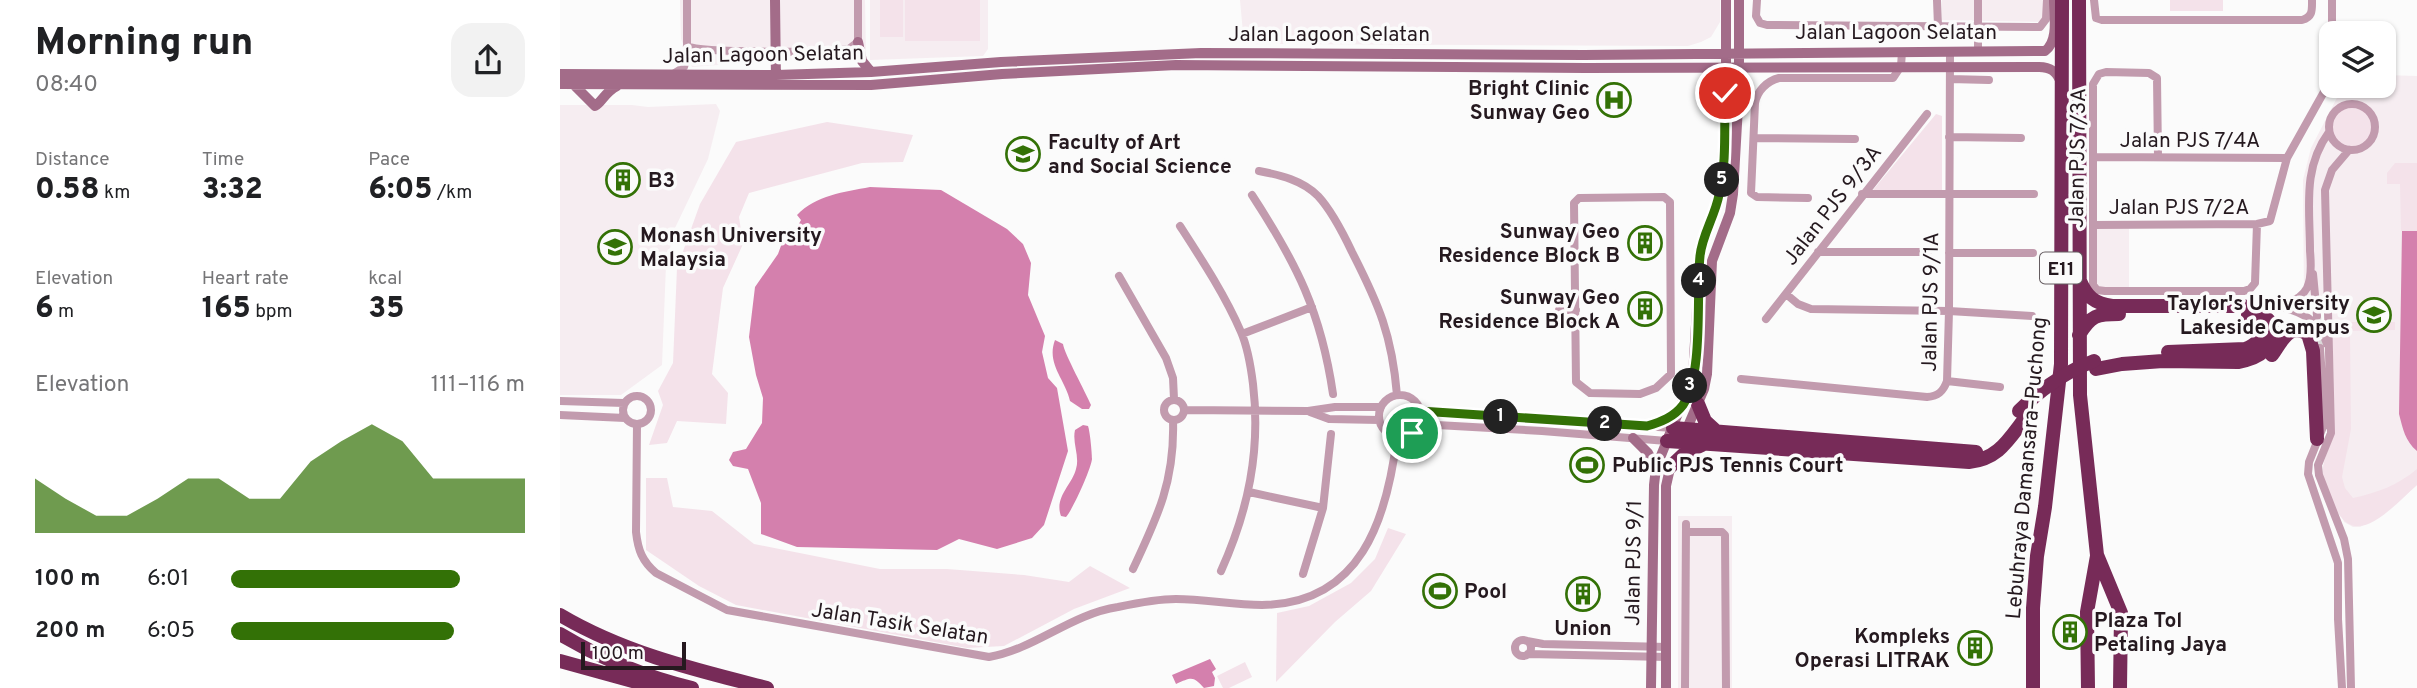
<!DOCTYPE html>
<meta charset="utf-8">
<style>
:root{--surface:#fff;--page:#f2f2f2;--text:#202124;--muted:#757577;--accent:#337106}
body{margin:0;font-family:Overpass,sans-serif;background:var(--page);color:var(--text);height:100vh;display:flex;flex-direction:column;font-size:26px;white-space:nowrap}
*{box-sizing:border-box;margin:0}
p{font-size:23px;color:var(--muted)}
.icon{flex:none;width:38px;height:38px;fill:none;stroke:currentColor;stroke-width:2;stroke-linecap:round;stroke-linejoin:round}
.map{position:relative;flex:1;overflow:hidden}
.details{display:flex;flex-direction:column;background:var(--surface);width:560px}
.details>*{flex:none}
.controls{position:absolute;left:1759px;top:21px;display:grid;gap:14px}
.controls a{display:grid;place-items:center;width:77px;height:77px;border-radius:14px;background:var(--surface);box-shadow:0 2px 5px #0004;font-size:35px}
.scale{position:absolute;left:21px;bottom:18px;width:105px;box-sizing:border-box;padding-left:7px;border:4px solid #25191f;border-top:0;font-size:19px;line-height:24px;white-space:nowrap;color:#25191f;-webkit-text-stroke:5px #fbfbfb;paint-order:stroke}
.pin{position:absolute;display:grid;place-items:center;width:60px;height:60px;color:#fff;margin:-30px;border:4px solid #fff;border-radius:50%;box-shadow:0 2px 7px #0007}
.km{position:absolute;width:35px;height:35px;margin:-18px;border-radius:50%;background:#222;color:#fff;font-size:19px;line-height:35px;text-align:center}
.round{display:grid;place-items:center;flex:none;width:74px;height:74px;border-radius:21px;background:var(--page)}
.summary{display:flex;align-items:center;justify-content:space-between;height:119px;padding:0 35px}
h1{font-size:38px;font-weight:800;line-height:52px}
.stats{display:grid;grid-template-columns:repeat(3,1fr);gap:10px;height:119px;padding:7px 35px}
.stats div{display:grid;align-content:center}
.stats b{font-size:30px;font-weight:800}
.stats small{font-size:19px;font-weight:400}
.stats p{font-size:19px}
.chart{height:196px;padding:14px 35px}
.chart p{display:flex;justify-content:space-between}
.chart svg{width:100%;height:126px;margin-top:7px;fill:var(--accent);opacity:.7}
ul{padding:0 35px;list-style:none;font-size:23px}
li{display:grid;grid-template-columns:112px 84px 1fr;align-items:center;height:52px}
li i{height:18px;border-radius:9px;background:var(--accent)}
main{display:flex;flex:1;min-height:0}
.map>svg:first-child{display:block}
.built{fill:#f6edf1}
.green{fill:#f4e2ea}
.water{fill:#d480ad}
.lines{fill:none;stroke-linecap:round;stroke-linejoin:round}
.street-tunnel{stroke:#dbd9da;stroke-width:8;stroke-dasharray:8 4;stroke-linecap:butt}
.street{stroke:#c29bae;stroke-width:8}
.secondary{stroke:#a36c89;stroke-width:10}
.highway{stroke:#772b58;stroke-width:14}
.highway-bridge{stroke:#772b58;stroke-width:14}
.route-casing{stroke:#fff;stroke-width:14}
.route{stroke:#337106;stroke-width:9}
.labels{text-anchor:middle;stroke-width:7;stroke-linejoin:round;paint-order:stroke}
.shield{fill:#fbfbfb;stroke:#655d61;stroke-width:2}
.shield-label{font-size:19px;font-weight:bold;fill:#25191f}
.street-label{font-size:21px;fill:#25191f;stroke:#fbfbfb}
.poi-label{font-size:21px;font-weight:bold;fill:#25191f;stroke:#fbfbfb;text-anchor:start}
</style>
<main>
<section class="details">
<div class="summary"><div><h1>Morning run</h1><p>08:40</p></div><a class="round"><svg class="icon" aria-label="share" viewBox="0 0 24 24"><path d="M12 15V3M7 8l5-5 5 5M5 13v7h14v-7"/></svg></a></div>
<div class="stats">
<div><p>Distance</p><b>0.58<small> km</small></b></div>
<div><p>Time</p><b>3:32</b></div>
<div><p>Pace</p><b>6:05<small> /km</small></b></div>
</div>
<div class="stats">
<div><p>Elevation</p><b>6<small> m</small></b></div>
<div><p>Heart rate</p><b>165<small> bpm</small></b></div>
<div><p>kcal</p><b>35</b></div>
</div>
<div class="chart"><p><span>Elevation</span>111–116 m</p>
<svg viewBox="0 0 160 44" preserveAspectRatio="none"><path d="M0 44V25L10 32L20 38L30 38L40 32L50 25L60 25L70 32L80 32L90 19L100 12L110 6L120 12L130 25L140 25L150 25L160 25V44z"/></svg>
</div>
<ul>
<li><b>100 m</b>6:01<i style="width:78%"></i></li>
<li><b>200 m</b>6:05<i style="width:76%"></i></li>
</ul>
</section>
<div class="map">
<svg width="1857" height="688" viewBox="0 0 1857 688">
<rect width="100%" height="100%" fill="#fbfbfb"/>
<path class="built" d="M120 0H305L306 54 132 67 121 39Z
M310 0H428V49L423 56 310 60Z
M680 0H1160V22L1151 37 1141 42 1128 46 684 44Z
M1382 0H1490V22L1382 20Z
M1824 75 1857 76V485L1820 517 1800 527H1793L1784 522 1764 467 1774 430 1771 301 1744 299 1743 180 1751 148 1783 86H1824Z
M156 104 160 111 148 159 115 228 106 265 102 365 61 395H0V105H72L88 107Z
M1537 227H1569V289L1539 287 1536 285Z
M1118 516H1172V688H1118Z"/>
<path class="green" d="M320 0H343V37H320Z
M345 0H420V41H345Z
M1610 0H1663V11H1610Z
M1771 125a21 21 0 1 1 42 0a21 21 0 1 1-42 0Z
M1376 114 1382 116V190H1313Z
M267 122 353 135 343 162 302 163 189 193 179 217 183 244 163 288 152 374 168 393 166 424 117 421 107 443 89 445 103 405 98 391 113 363 117 268 140 204 176 142Z
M1835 163H1857V231H1841L1840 184H1827V173Z
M1775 322H1835V330L1790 331 1791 429 1782 477 1785 488 1793 498C1817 493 1838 485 1857 469V485C1831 508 1792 556 1772 500 1769 492 1764 483 1763 474 1761 459 1774 443 1774 427 1775 394 1773 362 1772 329Z
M1019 449 1037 450 1035 481 1017 480Z
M86 478H107L113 507 152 511 194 544 320 569H387L464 575 509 582 530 566 570 588 514 609 444 646 407 648 176 605 139 586 86 550Z
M828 528 846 534 811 591 775 622 716 682 717 613 749 606 791 583 815 559Z
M685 662 692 677 669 688H663L657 676Z"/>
<path class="water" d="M310 187 381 190 447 229 463 244 471 263 468 295 485 336 482 352 488 378 497 388 508 451 484 525 472 538 437 549 399 539 377 550 237 547 201 534V503L188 469 173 466 169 460 173 452 186 449 202 423 203 398 196 375 189 337 195 287 218 254 226 232 234 233 241 220 237 215C256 195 284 192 310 187Z
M1842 231H1857V451C1845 441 1843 429 1839 414Z
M495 340 503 344C504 353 526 393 531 405L529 409H522L510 401C505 379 486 364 495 340Z
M523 425 528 426C530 431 532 453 532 459 531 469 513 509 506 517L501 516C494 497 512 485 516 469 520 456 512 443 515 430Z
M883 573 896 582 875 609 864 601Z
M650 659 656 669 652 672 655 678 654 686 644 688C633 676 632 677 616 684L612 675Z"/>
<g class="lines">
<path class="street-tunnel" d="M1757 316 1760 348"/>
<path class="street" d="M1197 0 1196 16 1200 23 1207 25 1480 27 1486 19 1487 0
M1377 0 1378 26
M1418 0V52
M1534 0 1536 18 1542 20H1742C1753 17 1752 10 1752 0
M1772 33V0
M127 46C139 53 271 53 289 49L298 42V0
M113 74 124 67 127 56V0
M1390 79 1429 80
M1769 127a23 23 0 1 1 46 0a23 23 0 1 1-46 0Z
M1389 137 1461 138
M1194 138 1295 139
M1789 150 1772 170 1765 190 1771 433 1758 465 1759 475 1784 539 1788 559 1791 688
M1533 157 1727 158
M1598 157 1597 78 1589 73 1546 72 1539 74 1533 84V285L1537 290 1545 291H1684L1690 289 1695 283 1697 224
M699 171C720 175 742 180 758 196 772 211 783 233 792 252 819 305 832 335 837 395
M1302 194H1474
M692 195C737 264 761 312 773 394
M1104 197 1110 202 1111 374 1096 388 1080 394 1030 393 1016 382 1014 203 1019 198Z
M1248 198 1197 197 1191 193 1195 103C1197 91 1207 81 1219 78H1333L1341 66 1342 52
M1533 225 1697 224 1710 221 1727 158 1765 90 1770 79 1771 61
M620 226C642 260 665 295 681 332 688 348 691 368 693 384 701 451 688 511 661 571
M1258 252H1368
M1389 253H1473
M1753 274 1757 316
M559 276 606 358 613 378 614 399
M1226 294 1238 304 1251 309 1389 311 1472 316
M998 301 1015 300
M1693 305C1710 305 1737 307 1747 288 1752 278 1751 262 1750 251 1750 208 1742 169 1769 132
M1719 307C1740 310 1761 322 1767 344
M999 310H1016
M1206 319 1367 114
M682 334 752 307
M1760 348 1765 422 1749 462 1748 474 1778 563V619L1782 688
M1181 379 1367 397C1378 396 1383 392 1387 381L1389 311 1390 52
M1387 381 1440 387
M819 416a21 21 0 1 1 42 0a21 21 0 1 1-42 0Z
M63 410a14 14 0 1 1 28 0a14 14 0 1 1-28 0Z
M604 410a10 10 0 1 1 20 0a10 10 0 1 1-20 0Z
M0 401 64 403
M624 410 748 411 775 407H821
M860 411 1113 428
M750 412 769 419 819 420
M0 415 65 418
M77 424 76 532C78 550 82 561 96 573L167 610 429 657C475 649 511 614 558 607 577 603 597 599 616 599 645 599 673 605 702 605 801 604 827 519 837 437
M859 424 982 431 1107 441
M689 492 763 508
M1126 532H1162L1165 535 1166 688
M573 569C598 516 615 480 613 420
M743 574 763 508 771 434
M955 648a8 8 0 1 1 16 0a8 8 0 1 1-16 0Z
M967 641 983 644 1107 647
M968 654 1107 657
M1125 688 1126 524"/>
<path class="secondary" d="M215 0 216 81
M298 42 302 61 311 72
M0 74 216 75 311 72 441 62 641 53 1024 55 1485 51C1499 41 1494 15 1494 0
M0 84 311 85 442 74 616 65 1025 68 1479 67C1490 67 1497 71 1501 83
M13 84 35 106C42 102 45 92 57 86
M1087 426 1107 419 1120 407
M1125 433 1144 389 1147 374 1152 261 1170 213 1173 194 1179 89V0
M1073 438 1088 453 1096 468
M1091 688 1094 485 1096 468 1133 376 1140 256 1159 195 1162 180 1166 67V0
M1106 688V486L1111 464"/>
<path class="highway" d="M1519 0 1520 395 1537 555 1561 613 1560 688
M1520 281C1527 297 1534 303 1552 306H1683L1701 312 1711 323C1716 348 1700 358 1678 362L1603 361 1562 364 1536 369
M1519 335C1531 315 1537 314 1559 314
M1608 352 1685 349C1696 345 1702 339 1701 327L1694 317 1688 315
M1712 355C1722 341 1729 322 1748 334L1753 351 1757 439
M1138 404 1145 421 1157 432
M1113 428 1416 452
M1107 441 1409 462C1437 459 1447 442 1463 421
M1109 468 1125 453 1142 445
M0 615C64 653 136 670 207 688
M0 634C40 658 86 677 132 688
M0 661 98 688
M1473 688V608L1477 556 1485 507 1501 364 1502 0
M1528 688 1527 612 1537 556"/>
<path class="highway-bridge" d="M1459 411C1481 389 1504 372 1534 361"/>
</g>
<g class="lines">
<g class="route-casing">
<path id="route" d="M852 433 859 424 860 411 1087 426C1101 422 1114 417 1123 405 1144 373 1136 296 1140 256 1142 235 1155 216 1159 195 1167 163 1164 126 1165 93"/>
</g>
<use href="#route" class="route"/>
</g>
<defs>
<g id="hospital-ring" transform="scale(1.75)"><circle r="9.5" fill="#fbfbfb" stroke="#337106" stroke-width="1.5"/><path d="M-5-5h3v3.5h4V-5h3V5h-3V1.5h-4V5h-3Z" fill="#337106"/></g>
<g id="university-ring" transform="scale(1.75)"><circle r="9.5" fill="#fbfbfb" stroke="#337106" stroke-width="1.5"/><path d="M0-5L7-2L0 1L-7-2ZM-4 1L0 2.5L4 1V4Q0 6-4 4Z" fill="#337106"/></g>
<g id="building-ring" transform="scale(1.75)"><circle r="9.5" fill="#fbfbfb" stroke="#337106" stroke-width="1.5"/><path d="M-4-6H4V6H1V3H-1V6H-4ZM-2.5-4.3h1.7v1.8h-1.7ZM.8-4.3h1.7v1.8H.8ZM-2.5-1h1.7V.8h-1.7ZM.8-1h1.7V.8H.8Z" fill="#337106"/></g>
<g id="stadium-ring" transform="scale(1.75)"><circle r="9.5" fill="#fbfbfb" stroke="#337106" stroke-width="1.5"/><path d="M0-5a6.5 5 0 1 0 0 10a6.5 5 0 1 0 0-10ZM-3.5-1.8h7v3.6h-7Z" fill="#337106"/></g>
</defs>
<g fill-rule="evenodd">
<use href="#hospital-ring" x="1054" y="100"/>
<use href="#university-ring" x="463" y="154"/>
<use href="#building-ring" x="63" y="180"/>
<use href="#building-ring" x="1085" y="243"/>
<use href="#university-ring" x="55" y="247"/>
<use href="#building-ring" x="1085" y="309"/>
<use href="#university-ring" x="1814" y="315"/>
<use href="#stadium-ring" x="1027" y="465"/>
<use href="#stadium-ring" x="880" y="591"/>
<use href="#building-ring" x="1023" y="594"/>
<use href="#building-ring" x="1510" y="632"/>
<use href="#building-ring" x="1415" y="648"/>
</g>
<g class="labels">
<rect class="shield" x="1480" y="252.5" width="42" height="31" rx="5"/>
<g class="shield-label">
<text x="1501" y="275">E11</text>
</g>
<g class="street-label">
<text x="1336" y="39">Jalan Lagoon Selatan</text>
<text x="769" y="41">Jalan Lagoon Selatan</text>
<text transform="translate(203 54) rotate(-1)" y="7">Jalan Lagoon Selatan</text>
<text x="1630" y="147">Jalan PJS 7/4A</text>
<text transform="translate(1517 158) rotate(-89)" y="7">Jalan PJS 7/3A</text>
<text transform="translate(1272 205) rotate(-52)" y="7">Jalan PJS 9/3A</text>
<text x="1619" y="214">Jalan PJS 7/2A</text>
<text transform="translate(1370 302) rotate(-89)" y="7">Jalan PJS 9/1A</text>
<text transform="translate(1466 468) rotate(-85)" y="7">Lebuhraya Damansara–Puchong</text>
<text transform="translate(1073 563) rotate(-89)" y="7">Jalan PJS 9/1</text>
<text transform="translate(340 623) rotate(9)" y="7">Jalan Tasik Selatan</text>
</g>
<g class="poi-label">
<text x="1030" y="95" text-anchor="end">Bright Clinic<tspan x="1030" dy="24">Sunway Geo</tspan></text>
<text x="488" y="149">Faculty of Art<tspan x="488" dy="24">and Social Science</tspan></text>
<text x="88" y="187">B3</text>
<text x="1060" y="238" text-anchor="end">Sunway Geo<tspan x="1060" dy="24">Residence Block B</tspan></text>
<text x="80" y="242">Monash University<tspan x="80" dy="24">Malaysia</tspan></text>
<text x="1060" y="304" text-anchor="end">Sunway Geo<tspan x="1060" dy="24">Residence Block A</tspan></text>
<text x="1790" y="310" text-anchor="end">Taylor's University<tspan x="1790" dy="24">Lakeside Campus</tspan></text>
<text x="1052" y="472">Public PJS Tennis Court</text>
<text x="904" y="598">Pool</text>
<text x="1534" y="627">Plaza Tol<tspan x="1534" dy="24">Petaling Jaya</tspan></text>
<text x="1023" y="635" text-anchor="middle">Union</text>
<text x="1390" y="643" text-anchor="end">Kompleks<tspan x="1390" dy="24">Operasi LITRAK</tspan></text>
</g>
</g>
</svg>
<div class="controls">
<a><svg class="icon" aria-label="layers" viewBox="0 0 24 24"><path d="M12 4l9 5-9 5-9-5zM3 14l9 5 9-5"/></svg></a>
</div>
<div class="scale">100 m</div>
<div class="pin" style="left:852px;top:433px;background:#1e9e55"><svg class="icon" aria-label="arrive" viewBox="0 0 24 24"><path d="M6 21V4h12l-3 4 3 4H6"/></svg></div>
<div class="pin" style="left:1165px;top:93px;background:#d93025"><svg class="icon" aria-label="check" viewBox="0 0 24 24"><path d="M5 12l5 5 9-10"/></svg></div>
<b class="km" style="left:941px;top:417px">1</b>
<b class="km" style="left:1045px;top:424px">2</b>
<b class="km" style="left:1130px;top:386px">3</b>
<b class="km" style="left:1139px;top:281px">4</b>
<b class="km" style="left:1162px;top:180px">5</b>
</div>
</main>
